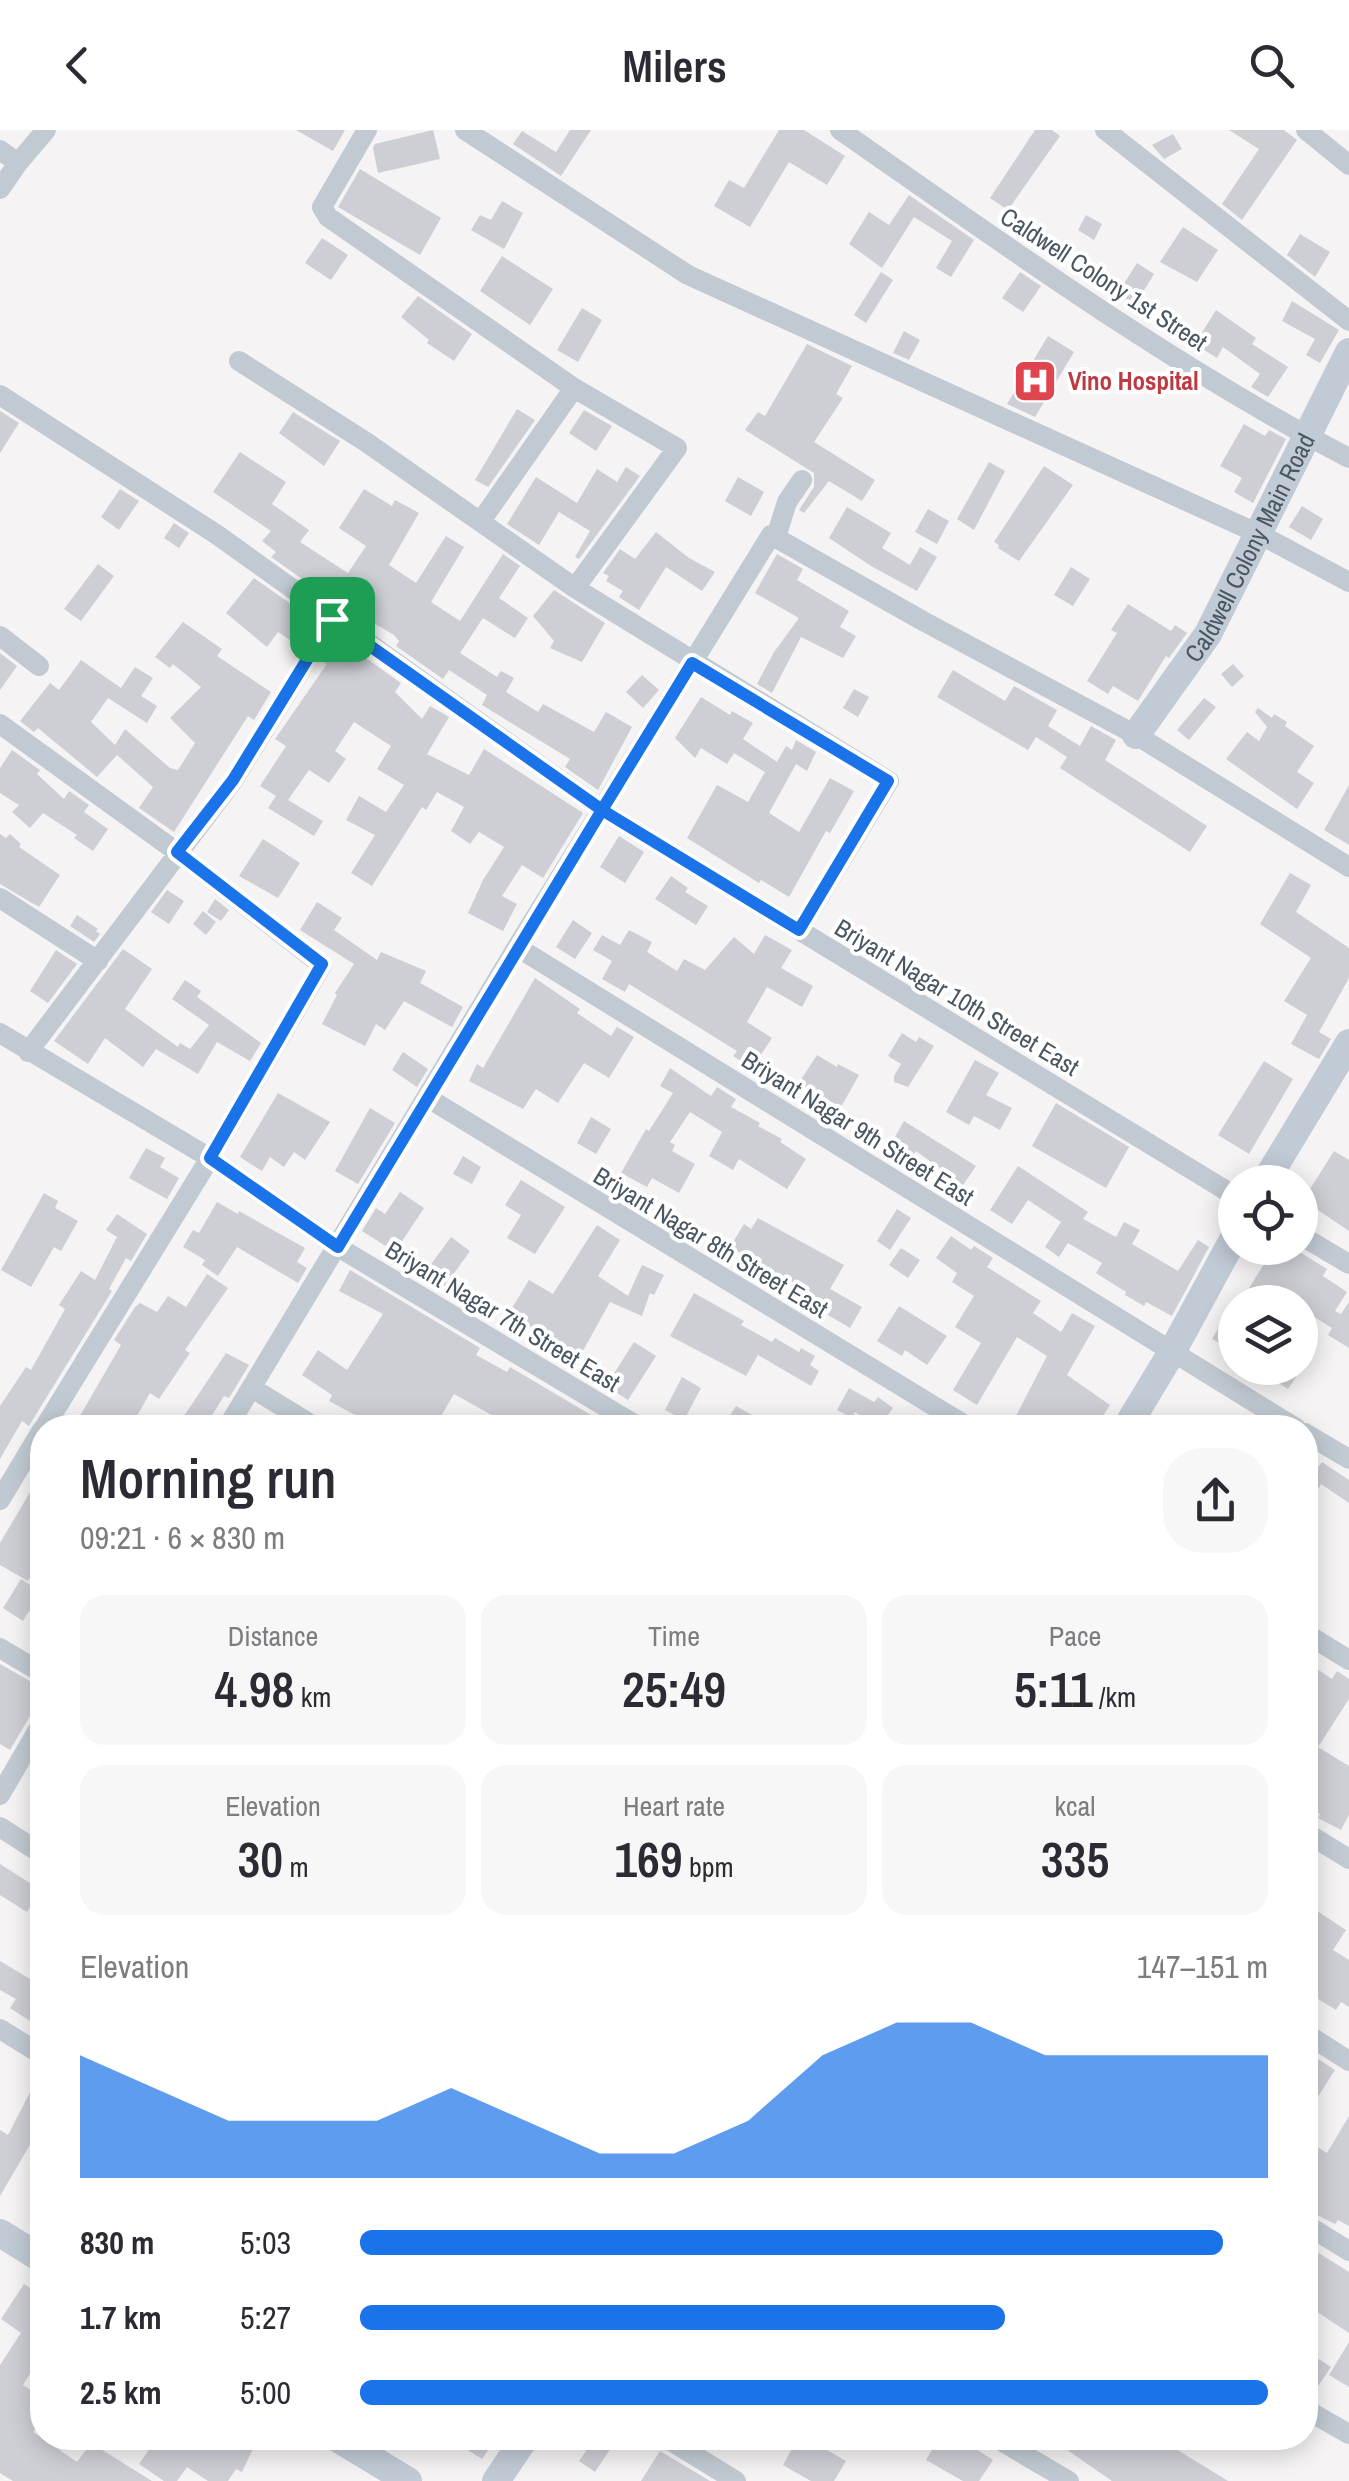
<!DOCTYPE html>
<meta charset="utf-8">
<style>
:root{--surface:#fff;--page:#f7f7f7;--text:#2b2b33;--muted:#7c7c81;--accent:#1a73e8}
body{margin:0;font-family:"Archivo Narrow",sans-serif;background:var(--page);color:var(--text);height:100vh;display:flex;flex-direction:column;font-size:38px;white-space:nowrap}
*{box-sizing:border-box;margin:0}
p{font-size:32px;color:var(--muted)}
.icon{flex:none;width:55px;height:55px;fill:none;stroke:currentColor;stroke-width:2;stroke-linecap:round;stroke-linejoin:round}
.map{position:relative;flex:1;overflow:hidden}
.sheet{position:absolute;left:30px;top:1285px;width:1288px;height:1035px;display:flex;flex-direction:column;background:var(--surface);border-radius:40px;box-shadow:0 5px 25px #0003}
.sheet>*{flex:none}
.fabs{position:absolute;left:1218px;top:1035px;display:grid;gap:20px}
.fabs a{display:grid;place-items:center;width:100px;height:100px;border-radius:50%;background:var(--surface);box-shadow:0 5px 25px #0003;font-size:50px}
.pin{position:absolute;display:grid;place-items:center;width:85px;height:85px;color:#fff;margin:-42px;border-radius:20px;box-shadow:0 5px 15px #0006}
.round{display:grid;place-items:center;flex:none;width:105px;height:105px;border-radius:40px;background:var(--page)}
.head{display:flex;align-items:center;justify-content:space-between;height:170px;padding:0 50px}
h1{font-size:55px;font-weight:600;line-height:75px}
.stats{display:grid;grid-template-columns:repeat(3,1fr);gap:15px;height:170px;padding:10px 50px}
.stats div{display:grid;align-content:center;border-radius:25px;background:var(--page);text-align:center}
.stats b{font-size:50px;font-weight:600}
.stats small{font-size:28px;font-weight:400}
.stats p{font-size:28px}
.chart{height:280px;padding:20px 50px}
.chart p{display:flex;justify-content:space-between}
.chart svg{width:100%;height:180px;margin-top:10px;fill:var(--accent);opacity:.7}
ul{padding:0 50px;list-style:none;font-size:32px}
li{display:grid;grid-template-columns:160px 120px 1fr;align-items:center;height:75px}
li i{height:25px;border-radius:12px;background:var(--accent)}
header{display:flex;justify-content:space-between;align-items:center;height:130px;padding:0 50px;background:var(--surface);font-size:45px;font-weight:600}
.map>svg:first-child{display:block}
.building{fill:#cdcfd5}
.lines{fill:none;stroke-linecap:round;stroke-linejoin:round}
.street{stroke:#c1cad2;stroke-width:20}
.secondary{stroke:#c1cbd6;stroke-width:28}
.route-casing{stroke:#fff;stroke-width:20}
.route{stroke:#1a73e8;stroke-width:12}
.labels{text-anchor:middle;stroke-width:8;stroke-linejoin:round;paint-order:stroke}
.street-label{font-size:25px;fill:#4a5661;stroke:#fff}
.health-label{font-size:25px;font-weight:bold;fill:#be3a42;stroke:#fff;text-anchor:start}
</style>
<header><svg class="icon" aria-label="back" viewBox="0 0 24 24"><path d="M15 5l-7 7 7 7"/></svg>Milers<svg class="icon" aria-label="search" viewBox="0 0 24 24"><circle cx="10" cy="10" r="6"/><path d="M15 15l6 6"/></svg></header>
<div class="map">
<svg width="1349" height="2351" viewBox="0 0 1349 2351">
<rect width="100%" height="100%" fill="#f5f3f3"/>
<path class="building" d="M296 0H345L333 21Z
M433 0 440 29 378 43 373 18 375 14Z
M570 0H591L561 46 513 14 522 1 556 22Z
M779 0H804L845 26 827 55 789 32 750 97 714 76 729 50 744 58Z
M1035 0H1052L1060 6 1008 80 990 68Z
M1229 0H1284L1297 10 1242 90 1222 74 1259 19Z
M1173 4 1182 19 1164 29 1152 15Z
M360 39 441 88 420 125 338 77Z
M909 65 974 110 951 147 936 138 952 111 914 87 882 138 849 114 869 82 889 95Z
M502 71 523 83 504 119 471 100 480 85 491 90Z
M1086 85 1102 94 1094 110 1078 100Z
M1183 97 1218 120 1197 152 1160 132Z
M1300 104 1330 122 1315 147 1287 125Z
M322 108 348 125 331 150 305 133Z
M502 126 553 159 530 195 480 161Z
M1137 133 1154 144 1135 175 1118 163Z
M881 142 893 150 866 193 854 185Z
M1020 142 1041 156 1023 182 1002 168Z
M418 166 472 204 454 231 427 213 429 210 401 187Z
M1292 171 1339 200 1320 233 1306 225 1315 209 1282 191Z
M582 178 602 190 578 232 557 220Z
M1216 180 1256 208 1252 214 1288 237 1268 267 1251 257 1260 244 1223 217 1217 228 1195 214Z
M904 201 920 210 909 230 893 223Z
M1048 206 1074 222 1035 287 1007 274Z
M807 214 852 236 836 264 843 268 814 312 875 350 862 371 829 351 804 383 799 380 814 357V343L745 300 758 282 765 286Z
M517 279 535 290 488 357 475 350Z
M584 280 612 296 596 321 569 303Z
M0 281 19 293 0 323Z
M293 282 340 311 324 336 279 303Z
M1244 294 1265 306 1269 300 1286 309 1253 373 1234 362 1242 348 1220 336Z
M240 322 286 352 272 374 309 400 300 412 348 443 366 416 339 398 364 359 392 376 395 370 419 383 389 435 416 453 446 406 464 417 431 472 460 491 503 424 520 436 499 468 528 488 515 508 483 488 460 523 497 547 501 541 514 548 506 562 538 582 543 574 594 602 606 582 632 597 598 660 565 637 570 629 482 575 487 565 449 540 443 549 396 516 399 511 394 505 322 463 271 427 276 422 262 411 271 401 213 362Z
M989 332 1005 341 974 400 957 389Z
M1044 336 1073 355 1019 431 998 418 999 415 994 412Z
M626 337 640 346 579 429 575 427 590 401 559 382 539 415 507 394 536 347 577 373 597 339 617 352Z
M738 347 764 362 751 386 725 371Z
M120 359 139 371 119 400 101 387Z
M1302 376 1323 389 1311 410 1289 397Z
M847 377 891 403 882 418 910 435 920 417 937 427 917 461 871 436 829 408Z
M928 379 949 391 937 414 915 402Z
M174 393 189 403 179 418 164 408Z
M656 402 689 428 715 442 702 461 666 437 639 480 619 467 623 461 606 451 609 446 603 443 620 419 635 429Z
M777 424 803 439 797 450 849 481 840 497 856 506 843 528 801 507 772 563 757 554 774 522 799 488 755 463Z
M98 434 114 446 81 491 64 479Z
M1071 437 1090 449 1073 476 1054 465Z
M254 448 308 486 304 492 311 497 299 516 278 502 267 517 226 483Z
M554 460 605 493 582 532 550 518 554 511 533 486Z
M1128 474 1171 501 1175 495 1187 503 1169 528 1166 526 1138 571 1113 556 1108 564 1087 551 1117 503 1111 500Z
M183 492 222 519 217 526 271 562 254 590 248 586 174 702 139 678 153 657 117 625 97 647 38 598 34 602 20 591 50 553 59 560 81 530 121 558 135 537 153 548 141 566 157 576 147 593 108 568 91 592 115 615 125 599 170 638 178 640 195 613 170 588 201 557 173 534 170 538 155 527Z
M334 512 340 516 343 512 401 553 395 562 422 589 430 576 449 587 427 624 469 645 484 619 583 683 543 748 522 735 502 766 517 774 503 801 468 783 483 750 504 717 479 702 470 714 451 701 464 677 437 662 426 680 422 677 372 756 351 743 375 705 346 690 359 666 386 682 404 655 377 639 391 616 354 592 335 621 346 629 329 653 309 640 288 670 323 691 314 706 268 678 276 666 260 656 286 616 275 609 327 534 322 531Z
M0 523 17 536 0 560Z
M1233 534 1244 546 1232 557 1221 544Z
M953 540 1005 571 1014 556 1057 580 1048 596 1080 616 1091 596 1116 610 1105 630 1207 696 1190 722 1060 638 1067 627 1036 607 1028 620 937 567Z
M642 545 659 560 643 578 626 562Z
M854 559 869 567 858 587 843 578Z
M701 567 730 585 732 581 753 593 743 609 777 632 786 616 792 620 796 610 816 622 807 641 796 634 769 683 799 702 830 648 854 661 830 703 826 701 789 767 761 750 759 753 687 708 717 655 748 672 765 642 734 623 727 634 701 618 695 628 675 608Z
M1204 568 1216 577 1189 610 1177 600Z
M1258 578 1272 588 1274 584 1287 592 1285 596 1314 616 1297 642 1314 653 1297 679 1226 629 1247 602 1259 611 1267 597 1255 582Z
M12 620 40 640 37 644 64 669 69 661 89 675 84 682 108 699 93 721 74 708 77 705 43 683 30 698 12 682 19 675 0 663V638Z
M1349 655V715L1324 700Z
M0 704 6 708 10 704 21 714 19 717 60 745 39 777 0 754Z
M619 706 644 722 625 753 600 737Z
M263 709 300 733 278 768 239 746Z
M1290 743 1311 755 1296 782 1349 818V848L1319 902 1331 909 1319 929 1291 914 1307 885 1284 871 1311 828 1260 794Z
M671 746 688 758 685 762 708 776 696 795 655 769Z
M167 760 184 771 169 794 151 782Z
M215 769 229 780 221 791 207 782Z
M317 772 342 788 334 800 377 830 381 822 426 841 420 853 463 877 452 897 404 871 385 900 376 894 365 916 322 894 337 865 335 863 354 834 300 800Z
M203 781 216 792 206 805 193 794Z
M77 785 98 799 96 801 100 804 94 812 70 796Z
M573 790 592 803 575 829 556 817Z
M629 800 652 812 647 822 677 841 684 829 705 840 734 807 754 824 765 805 792 820 781 838 813 856 802 877 767 857 747 892 772 908 752 938 733 926 737 921 629 854 625 862 602 849 612 831 593 820 602 805 620 815Z
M123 819 152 839 125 879 178 917 180 913 190 919 209 895 172 869 185 850 201 861 197 867 261 913 250 931 217 912 198 944 156 919 143 937 105 908 88 934 54 911Z
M56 820 77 834 48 873 30 861Z
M535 848 580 879 577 883 611 906 617 897 634 907 609 948 584 933 558 973 536 959 523 979 469 951 477 934 483 938Z
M902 903 916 912 919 907 934 916 908 957 894 952V946L901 934 888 926Z
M403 922 428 939 417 957 392 940Z
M817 925 837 937 838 934 859 945 841 977 798 954Z
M975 930 999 943 986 965 1012 978 1000 1000 974 986 969 995 946 982Z
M1264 931 1293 949 1249 1024 1218 1005Z
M670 938 711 966 717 957 736 969 731 977 760 993 758 996 782 1009 780 1012 806 1029 787 1059 739 1029 733 1040 709 1026 722 1002 690 982 670 1012 675 1015 672 1021 695 1034 679 1063 652 1048 647 1057 621 1043 646 999 649 1001 673 963 660 956Z
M278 963 330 992 305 1030 294 1022 284 1037 270 1027 262 1041 240 1027Z
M1056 973 1129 1017 1106 1058 1032 1016Z
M370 978 395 993 358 1054 335 1041Z
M591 987 611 999 596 1024 577 1013Z
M904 991 976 1036 963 1055 916 1021 910 1031 888 1019Z
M146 1018 165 1028 160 1037 179 1048 167 1069 129 1048Z
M1334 1021 1349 1030V1101L1303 1070Z
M463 1026 481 1037 472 1054 453 1044Z
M1018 1036 1088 1082 1083 1089 1116 1107 1124 1092 1140 1100 1132 1114 1178 1141 1198 1110 1209 1117 1172 1186 1146 1172 1144 1176 1125 1165 1126 1162 1096 1143 1102 1133 1068 1113 1059 1127 1045 1117 1061 1092 1028 1070 1012 1094 990 1080Z
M521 1050 565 1077 535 1124 507 1108 521 1085 505 1075Z
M400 1062 424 1078 395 1122 362 1101 376 1078 385 1084Z
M44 1063 58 1071 55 1078 78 1091 61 1121 54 1117 31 1157 1 1140Z
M217 1072 238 1084 239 1081 305 1118 297 1132 307 1138 298 1153 237 1117 218 1146 202 1135 205 1130 183 1117 193 1100 199 1103Z
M897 1079 911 1088 890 1120 877 1111Z
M117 1084 147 1104 131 1131 126 1128 109 1159 112 1161 32 1291 29 1296 22 1291 0 1329V1276L26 1237 31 1240 65 1179 59 1175 81 1141 95 1150 117 1107 106 1100Z
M758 1088 844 1135 830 1159 862 1177 850 1198 828 1185 832 1178 790 1151 785 1159 771 1151 774 1144 730 1117 744 1094 751 1099Z
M597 1095 620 1110 598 1146 628 1166 642 1135 664 1145 654 1165 650 1163 642 1186 610 1172 579 1228 509 1183 529 1150 553 1164Z
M951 1106 971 1120 974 1116 993 1128 987 1137 1041 1171 1033 1183 1061 1202 1072 1183 1095 1196 1067 1245 1110 1275 1095 1298H1038L1016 1286 1047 1226 1017 1207 977 1275 953 1260 981 1213 955 1197 974 1166 952 1152 957 1143 936 1128Z
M451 1107 470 1121 445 1156 426 1141Z
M901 1118 920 1130 908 1148 889 1135Z
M1274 1118H1293L1327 1139 1323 1146 1347 1162 1335 1181 1341 1184 1349 1172V1218L1328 1205 1332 1198 1306 1182 1308 1179 1300 1172 1270 1155 1263 1166 1249 1158Z
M350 1140 480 1218 476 1225 507 1242 510 1237 613 1298H523L508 1290 506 1293 454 1264 434 1298H364L368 1292 329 1271 332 1265 302 1245 318 1220 347 1240 383 1184 339 1161Z
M207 1144 228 1158 185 1220 190 1223 159 1269 150 1263 130 1298 116 1290 112 1298H73L121 1215 114 1210 135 1177 140 1173 157 1182 168 1166 186 1177Z
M694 1163 744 1191 741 1195 772 1212 775 1208 799 1222 801 1218 815 1226 810 1235 819 1241 811 1256 758 1225 746 1246 670 1206Z
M899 1176 947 1206 927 1235 905 1220 902 1226 877 1211Z
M1222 1192 1235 1199 1227 1217 1212 1209Z
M634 1212 656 1226 628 1270 606 1256Z
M226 1223 249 1235 229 1268 224 1266 204 1298H176Z
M1255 1238H1302L1288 1259Z
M682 1247 701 1258 684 1290 665 1280Z
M849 1258 874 1272 878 1267 893 1278 878 1298 855 1282 852 1288 837 1280Z
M736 1276 775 1298H722Z
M1305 1328 1319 1336 1322 1332 1349 1350V1373L1321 1354 1319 1358 1305 1349Z
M42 1342V1425L28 1451 0 1435V1413Z
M21 1449 42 1463V1493L29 1481 23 1491 3 1478Z
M1305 1531 1332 1549 1337 1541 1349 1549V1569L1318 1617 1349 1636V1685L1341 1700 1318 1688 1320 1684 1305 1674Z
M0 1534 42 1558V1574L30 1586 10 1620 0 1614Z
M0 1734 41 1760 27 1782 0 1765Z
M1305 1773 1346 1800 1333 1820 1349 1830V1877L1341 1872 1336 1880 1305 1861Z
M42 1829V1879L33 1893 10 1878 16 1869 0 1860V1831L30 1849Z
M1315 1927 1335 1940 1305 1987V1942Z
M42 1939V2006L38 2003 31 2013 0 2066V2000L8 2005Z
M1349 1986V2096L1338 2090 1335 2094 1307 2080 1311 2072 1305 2068V2010L1327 2023Z
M1317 2122 1349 2142V2203L1305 2174V2142Z
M24 2154 42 2166V2225L23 2255 42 2267V2273L31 2291 38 2295 33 2302 77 2332 91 2313 152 2351H13L0 2343V2235L21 2203 1 2189Z
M1349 2212V2257L1329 2245Z
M1311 2224 1331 2237 1311 2267 1305 2265V2233Z
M157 2308 175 2319 183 2308H258L242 2342 236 2339 228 2351H208L187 2337 177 2351H164L139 2334Z
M449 2308H496L482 2329Z
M595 2308 611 2318 595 2342 579 2331Z
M798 2308H816L825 2313 822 2317 846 2331 834 2351H811L783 2335Z
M939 2308H959L993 2330 979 2351H963L926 2330Z
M1050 2308H1184L1176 2319 1228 2351H1112Z
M660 2321 710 2351H641Z"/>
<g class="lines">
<path class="street" d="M367 0 322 77 328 87 574 258 677 318 575 458
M465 0 688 145 1259 404 1349 452
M840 0C1005 115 1170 235 1349 328
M1105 0 1349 191
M1306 0 1349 35
M0 20 18 33 0 59
M18 33 46 0
M239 231 366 312 575 458 889 651 799 800
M0 265 216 404 602 680 1235 1066
M481 391 574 258
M776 407 787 372 802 350
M0 506 39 536
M0 594 177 722 322 835 210 1028 44 1298
M0 768 98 831
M517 817 1296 1298
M0 903 210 1028 338 1117 641 1298
M28 922 233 651 332 489
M428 968 970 1298
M1300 1105 1349 1134
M252 1258 317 1298
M227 1298 517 817 771 405 923 491 1136 605 1349 737
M1305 1303 1349 1329
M0 1370 42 1300
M1305 1503 1349 1530
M0 1518 42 1543
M0 1665 42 1593
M0 1697 42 1724
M1305 1702 1349 1729
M0 1899 42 1925
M1305 1903 1349 1931
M1305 2094 1349 2121
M1305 2279 1349 2304
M666 2308 736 2351
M996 2308 1069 2351"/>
<g class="secondary">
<path id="s1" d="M1136 605 1208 504 1349 222"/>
<path d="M1265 1052 1349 913"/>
<path d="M1126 1298 1172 1222 1235 1106"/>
<path d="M0 2103 42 2129"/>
<path d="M337 2308 408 2351"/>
<path d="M496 2351 525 2308"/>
</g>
</g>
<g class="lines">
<g class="route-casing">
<path id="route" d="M332 489 233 650 177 722 322 834 210 1028 338 1117 602 680 799 800 888 651 692 533 602 680 332 489"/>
</g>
<use href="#route" class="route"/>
</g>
<defs>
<g id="hospital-square" transform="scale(2.25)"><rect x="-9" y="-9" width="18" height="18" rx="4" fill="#e0444e" stroke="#fff"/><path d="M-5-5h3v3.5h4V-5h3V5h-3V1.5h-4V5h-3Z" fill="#fff"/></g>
</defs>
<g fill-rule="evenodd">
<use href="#hospital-square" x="1035" y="251"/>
</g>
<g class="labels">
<g class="street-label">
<text transform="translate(1104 149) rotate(33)" y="9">Caldwell Colony 1st Street</text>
<text dy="9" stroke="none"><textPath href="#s1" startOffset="220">Caldwell Colony Main Road</textPath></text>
<text transform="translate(957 867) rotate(31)" y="9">Briyant Nagar 10th Street East</text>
<text transform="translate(858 998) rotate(32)" y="9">Briyant Nagar 9th Street East</text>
<text transform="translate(711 1112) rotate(31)" y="9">Briyant Nagar 8th Street East</text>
<text transform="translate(503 1186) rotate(31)" y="9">Briyant Nagar 7th Street East</text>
</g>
<g class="health-label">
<text x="1068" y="260">Vino Hospital</text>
</g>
</g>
</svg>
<div class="fabs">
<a><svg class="icon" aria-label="locate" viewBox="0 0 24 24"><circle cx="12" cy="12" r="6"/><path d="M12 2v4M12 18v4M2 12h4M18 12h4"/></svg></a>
<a><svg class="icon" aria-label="layers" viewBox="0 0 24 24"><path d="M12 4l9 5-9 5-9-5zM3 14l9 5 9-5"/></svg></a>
</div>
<div class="pin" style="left:332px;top:489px;background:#1e9e55"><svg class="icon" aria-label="arrive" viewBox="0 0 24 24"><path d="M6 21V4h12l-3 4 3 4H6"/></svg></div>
<section class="sheet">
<div class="head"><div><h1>Morning run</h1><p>09:21 · 6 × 830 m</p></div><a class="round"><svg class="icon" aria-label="share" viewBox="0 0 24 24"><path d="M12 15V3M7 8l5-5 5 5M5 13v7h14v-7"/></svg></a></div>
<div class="stats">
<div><p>Distance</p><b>4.98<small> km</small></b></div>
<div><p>Time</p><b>25:49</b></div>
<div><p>Pace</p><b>5:11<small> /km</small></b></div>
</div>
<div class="stats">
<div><p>Elevation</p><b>30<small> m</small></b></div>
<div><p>Heart rate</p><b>169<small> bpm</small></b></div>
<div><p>kcal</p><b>335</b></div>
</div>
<div class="chart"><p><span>Elevation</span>147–151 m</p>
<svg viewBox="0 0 160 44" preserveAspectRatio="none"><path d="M0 44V14L10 22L20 30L30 30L40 30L50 22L60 30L70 38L80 38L90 30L100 14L110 6L120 6L130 14L140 14L150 14L160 14V44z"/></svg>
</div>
<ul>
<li><b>830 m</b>5:03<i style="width:95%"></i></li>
<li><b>1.7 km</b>5:27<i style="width:71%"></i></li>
<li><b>2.5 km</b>5:00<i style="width:100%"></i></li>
</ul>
</section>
</div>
